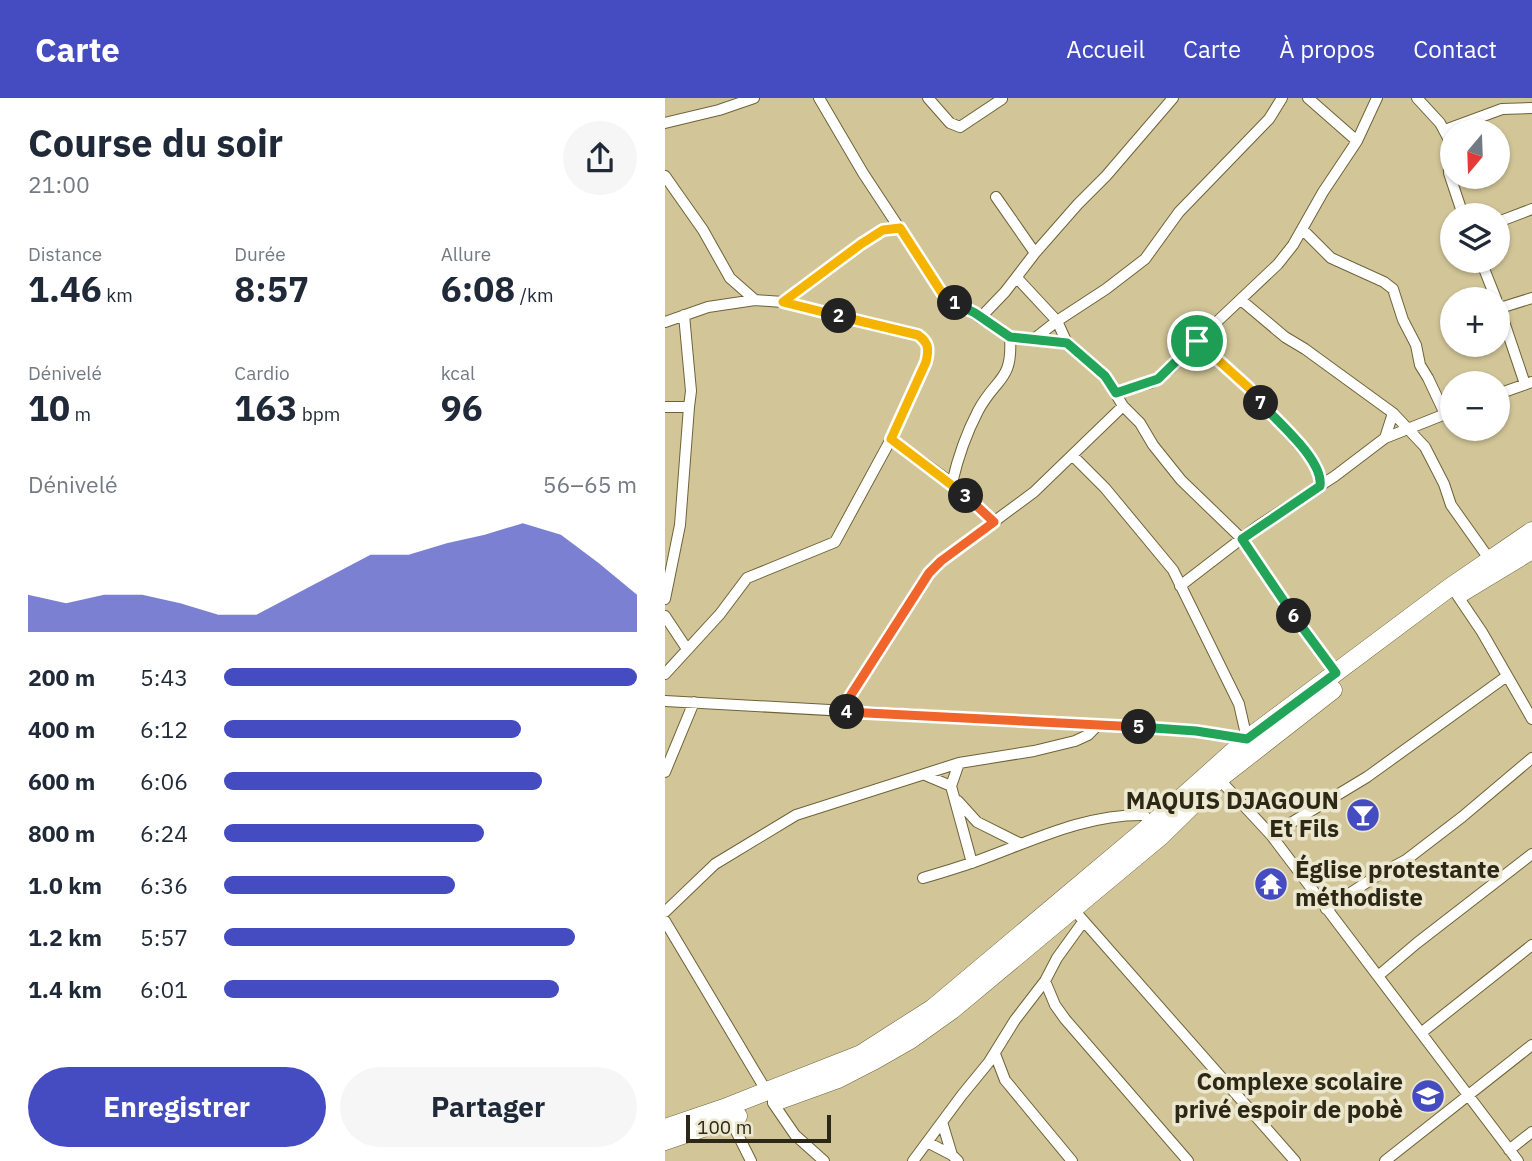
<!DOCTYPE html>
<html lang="fr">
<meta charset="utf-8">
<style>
:root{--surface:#fff;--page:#f6f6f7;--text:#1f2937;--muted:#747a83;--accent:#454bc0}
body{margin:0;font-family:"IBM Plex Sans",sans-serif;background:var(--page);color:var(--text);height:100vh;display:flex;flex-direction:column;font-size:26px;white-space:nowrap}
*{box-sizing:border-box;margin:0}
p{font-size:23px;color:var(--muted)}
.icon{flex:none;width:38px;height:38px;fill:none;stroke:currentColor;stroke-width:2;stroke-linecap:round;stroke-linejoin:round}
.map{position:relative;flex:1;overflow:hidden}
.drawer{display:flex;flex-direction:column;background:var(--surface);width:665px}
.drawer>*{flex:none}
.needle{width:46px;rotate:199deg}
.tools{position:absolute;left:775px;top:21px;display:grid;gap:14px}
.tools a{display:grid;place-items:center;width:70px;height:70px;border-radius:50%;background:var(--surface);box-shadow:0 2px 5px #0004;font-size:35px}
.scale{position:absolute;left:21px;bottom:18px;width:145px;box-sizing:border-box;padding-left:7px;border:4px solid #2c2815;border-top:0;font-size:19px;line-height:24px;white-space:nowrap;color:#2c2815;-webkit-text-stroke:5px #ece7cf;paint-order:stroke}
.pin{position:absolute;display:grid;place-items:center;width:60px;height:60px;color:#fff;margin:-30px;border:4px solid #fff;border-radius:50%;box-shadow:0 2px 7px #0007}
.km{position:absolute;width:35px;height:35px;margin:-18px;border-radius:50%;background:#222;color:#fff;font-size:19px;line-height:35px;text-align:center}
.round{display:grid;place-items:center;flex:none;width:74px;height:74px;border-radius:37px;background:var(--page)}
.head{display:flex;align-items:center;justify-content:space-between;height:119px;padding:0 28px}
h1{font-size:38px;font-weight:700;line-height:52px}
.metrics{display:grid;grid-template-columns:repeat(3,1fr);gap:10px;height:119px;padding:7px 28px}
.metrics div{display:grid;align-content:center}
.metrics b{font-size:35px;font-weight:700}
.metrics small{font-size:19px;font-weight:400}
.metrics p{font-size:19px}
.chart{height:196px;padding:14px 28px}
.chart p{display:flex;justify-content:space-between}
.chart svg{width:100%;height:126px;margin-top:7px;fill:var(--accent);opacity:.7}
.button{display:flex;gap:14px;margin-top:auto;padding:14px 28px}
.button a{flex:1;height:80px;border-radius:42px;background:var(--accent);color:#fff;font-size:28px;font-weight:700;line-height:80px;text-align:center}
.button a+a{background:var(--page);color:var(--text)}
ul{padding:0 28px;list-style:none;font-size:23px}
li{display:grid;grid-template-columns:112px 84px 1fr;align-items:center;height:52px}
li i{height:18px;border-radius:9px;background:var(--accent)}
header{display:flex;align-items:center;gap:42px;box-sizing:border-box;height:98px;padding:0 35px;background:var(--accent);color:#fff}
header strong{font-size:33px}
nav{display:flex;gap:38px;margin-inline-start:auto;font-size:24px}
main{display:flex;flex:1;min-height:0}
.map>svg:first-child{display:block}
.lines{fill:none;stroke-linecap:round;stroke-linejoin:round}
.minor-casing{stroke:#6e6338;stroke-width:12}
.primary-casing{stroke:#6e6338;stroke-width:19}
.minor{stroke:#fff;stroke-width:10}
.primary{stroke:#fff;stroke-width:18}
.split-1-casing{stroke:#fff;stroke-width:14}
.split-2-casing{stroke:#fff;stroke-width:14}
.split-3-casing{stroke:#fff;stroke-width:14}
.split-4-casing{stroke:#fff;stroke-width:14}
.split-5-casing{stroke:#fff;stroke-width:14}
.split-6-casing{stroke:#fff;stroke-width:14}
.split-7-casing{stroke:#fff;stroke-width:14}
.split-8-casing{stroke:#fff;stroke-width:14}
.split-1{stroke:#22a559;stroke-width:9}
.split-2{stroke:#f5b400;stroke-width:9}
.split-3{stroke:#f5b400;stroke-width:9}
.split-4{stroke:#f0652b;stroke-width:9}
.split-5{stroke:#f0652b;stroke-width:9}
.split-6{stroke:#22a559;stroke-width:9}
.split-7{stroke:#22a559;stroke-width:9}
.split-8{stroke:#f5b400;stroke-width:9}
.labels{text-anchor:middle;stroke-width:7;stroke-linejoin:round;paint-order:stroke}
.poi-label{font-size:24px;font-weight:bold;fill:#2c2815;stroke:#ece7cf;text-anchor:end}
</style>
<header>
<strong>Carte</strong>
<nav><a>Accueil</a><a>Carte</a><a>À propos</a><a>Contact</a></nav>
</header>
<main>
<section class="drawer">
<div class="head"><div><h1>Course du soir</h1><p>21:00</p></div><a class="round"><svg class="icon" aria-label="share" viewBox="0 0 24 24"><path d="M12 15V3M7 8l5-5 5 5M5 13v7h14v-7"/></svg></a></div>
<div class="metrics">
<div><p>Distance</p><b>1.46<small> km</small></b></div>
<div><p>Durée</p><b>8:57</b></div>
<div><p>Allure</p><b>6:08<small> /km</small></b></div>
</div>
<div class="metrics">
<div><p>Dénivelé</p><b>10<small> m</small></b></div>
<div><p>Cardio</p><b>163<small> bpm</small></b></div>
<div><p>kcal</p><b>96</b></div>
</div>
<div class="chart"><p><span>Dénivelé</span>56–65 m</p>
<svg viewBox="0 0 160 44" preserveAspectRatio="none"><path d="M0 44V31L10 34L20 31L30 31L40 34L50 38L60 38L70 31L80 24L90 17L100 17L110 13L120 10L130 6L140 10L150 20L160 31V44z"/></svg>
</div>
<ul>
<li><b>200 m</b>5:43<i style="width:100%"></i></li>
<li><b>400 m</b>6:12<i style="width:72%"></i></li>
<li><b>600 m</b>6:06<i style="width:77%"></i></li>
<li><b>800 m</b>6:24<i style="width:63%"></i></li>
<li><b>1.0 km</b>6:36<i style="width:56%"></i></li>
<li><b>1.2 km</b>5:57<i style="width:85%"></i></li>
<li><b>1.4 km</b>6:01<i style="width:81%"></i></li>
</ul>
<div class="button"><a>Enregistrer</a><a>Partager</a></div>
</section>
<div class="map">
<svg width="867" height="1063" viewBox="0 0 867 1063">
<rect width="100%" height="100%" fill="#d2c698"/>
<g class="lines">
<g class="minor-casing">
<path id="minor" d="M154 0 198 75 277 195 345 239 402 245 440 278 458 308 475 325 488 347 516 382 577 441 636 528 671 575
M263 0 285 25 295 29 337 1
M643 0 692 43
M752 0 775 25 783 40 784 75 798 117
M0 25 54 12 89 0
M780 32 837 11 867 10
M0 78 38 132 65 180 90 202
M331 99 370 155
M833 124 867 111
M637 131 666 160 719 184 728 191 738 222 751 247 755 267 763 280 780 316
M816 163 831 201
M352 180 392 223 369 241
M576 202 620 239 640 251 728 315 760 349 779 386 786 407 825 462
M118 204 196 146 218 132 235 130
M833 206 860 286
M835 210 867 200
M315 220 340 194 370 155 413 106 441 78 508 0
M0 224 43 209 90 202 118 204 253 237C264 245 264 251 261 264L226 341 170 444 82 480 55 516 0 576
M532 243 584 290 636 349 651 367 655 378V388
M402 245 392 223 441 191 480 161 514 114 604 21 617 0
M451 294 486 285 505 271 540 235 613 166 628 147 658 94 692 43 712 0
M833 296 867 284
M0 309H24L26 293 19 217
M720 340 728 315
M226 341 287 385 329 424
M287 385C293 359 301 336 313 313 331 279 348 284 345 239
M515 488 593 428 670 378 720 340 788 313
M792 497 817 534 867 621
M0 501 15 427 24 309
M0 518 22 551
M0 603 488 630 531 633 582 641 574 606 508 472 440 390 408 358
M175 613 264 475 276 463 369 394 458 308
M294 665 286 688 307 765
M0 674 29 604
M260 677 286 688
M554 681 606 737 853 1063
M293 703 312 724 356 746
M606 737 702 679 842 578
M258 780C275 775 292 770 309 764 365 744 419 716 479 717L487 726
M661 811 713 777 741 762 797 719 867 660
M409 812 630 1063
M0 814 50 766 131 717 294 665 369 653 410 643 423 637 433 627
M0 823 102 994
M713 878 752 845 867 756
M380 883 390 907 400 921 523 1063
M756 935 867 847
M330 956 340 982 407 1063
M108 1005 130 1037 159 1063
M65 1021 86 1063
M277 1024 287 1057
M262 1044 287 1057 293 1063
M844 1052 867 1034
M248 1063 297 997 324 964 350 922 380 883 392 860 418 824
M720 1063 867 947"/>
</g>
<g class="primary-casing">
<path id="primary" d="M796 495 867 452
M112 1003 173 981 210 962 245 942 287 912 496 738 554 681 668 592
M0 1030 59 1010 196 956 268 910 487 726 582 641 784 490 867 433
M0 1043 73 1018"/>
</g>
<use href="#minor" class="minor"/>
<use href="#primary" class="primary"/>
</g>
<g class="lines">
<g class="split-1-casing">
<path id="split-1" d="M290 205 310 215 345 239 402 245 440 278 451 295 493 281 532 243"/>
</g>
<g class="split-2-casing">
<path id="split-2" d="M174 218 118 204 196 146 218 132 235 130 277 195 290 205"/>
</g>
<g class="split-3-casing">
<path id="split-3" d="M174 218 253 237C264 245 264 251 261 264L226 341 301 398"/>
</g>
<g class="split-4-casing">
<path id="split-4" d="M182 614H175L264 475 276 463 329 424 301 398"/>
</g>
<g class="split-5-casing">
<path id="split-5" d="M182 614 474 629"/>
</g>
<g class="split-6-casing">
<path id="split-6" d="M474 629 531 633 582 641 671 575 629 518"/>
</g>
<g class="split-7-casing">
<path id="split-7" d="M596 305C612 324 659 362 655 388L577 441 629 518"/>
</g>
<g class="split-8-casing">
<path id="split-8" d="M532 243 584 290 596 305"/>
</g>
<use href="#split-1" class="split-1"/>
<use href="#split-2" class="split-2"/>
<use href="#split-3" class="split-3"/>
<use href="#split-4" class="split-4"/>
<use href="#split-5" class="split-5"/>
<use href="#split-6" class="split-6"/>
<use href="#split-7" class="split-7"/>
<use href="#split-8" class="split-8"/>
</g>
<defs>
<g id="bar-disc" transform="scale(1.75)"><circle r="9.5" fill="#454bc0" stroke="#ece7cf"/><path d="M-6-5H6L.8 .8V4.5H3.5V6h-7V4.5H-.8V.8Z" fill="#fff"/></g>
<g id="temple-disc" transform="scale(1.75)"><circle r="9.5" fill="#454bc0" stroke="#ece7cf"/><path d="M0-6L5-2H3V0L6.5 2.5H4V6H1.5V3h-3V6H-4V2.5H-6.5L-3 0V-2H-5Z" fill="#fff"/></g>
<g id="school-disc" transform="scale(1.75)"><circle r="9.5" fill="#454bc0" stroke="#ece7cf"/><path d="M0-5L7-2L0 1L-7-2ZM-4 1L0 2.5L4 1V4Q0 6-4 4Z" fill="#fff"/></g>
</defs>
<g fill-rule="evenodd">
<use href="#bar-disc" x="698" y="717"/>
<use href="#temple-disc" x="606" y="786"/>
<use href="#school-disc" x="763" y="998"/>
</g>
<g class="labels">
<g class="poi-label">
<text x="674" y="711">MAQUIS DJAGOUN<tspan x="674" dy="28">Et Fils</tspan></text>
<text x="630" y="780" text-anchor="start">Église protestante<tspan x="630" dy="28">méthodiste</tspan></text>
<text x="738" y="992">Complexe scolaire<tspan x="738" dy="28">privé espoir de pobè</tspan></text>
</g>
</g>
</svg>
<div class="tools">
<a><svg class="needle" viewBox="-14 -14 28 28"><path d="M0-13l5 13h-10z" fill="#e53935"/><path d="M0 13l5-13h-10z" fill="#747a83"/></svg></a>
<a><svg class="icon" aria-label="layers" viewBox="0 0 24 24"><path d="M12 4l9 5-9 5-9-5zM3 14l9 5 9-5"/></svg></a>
<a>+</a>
<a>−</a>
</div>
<div class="scale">100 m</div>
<div class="pin" style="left:532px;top:243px;background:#1e9e55"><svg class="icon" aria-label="arrive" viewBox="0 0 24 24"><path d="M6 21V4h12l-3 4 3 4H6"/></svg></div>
<b class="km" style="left:290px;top:205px">1</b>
<b class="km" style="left:174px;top:218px">2</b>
<b class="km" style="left:301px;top:398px">3</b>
<b class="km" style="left:182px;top:614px">4</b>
<b class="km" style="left:474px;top:629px">5</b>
<b class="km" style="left:629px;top:518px">6</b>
<b class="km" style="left:596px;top:305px">7</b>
</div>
</main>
